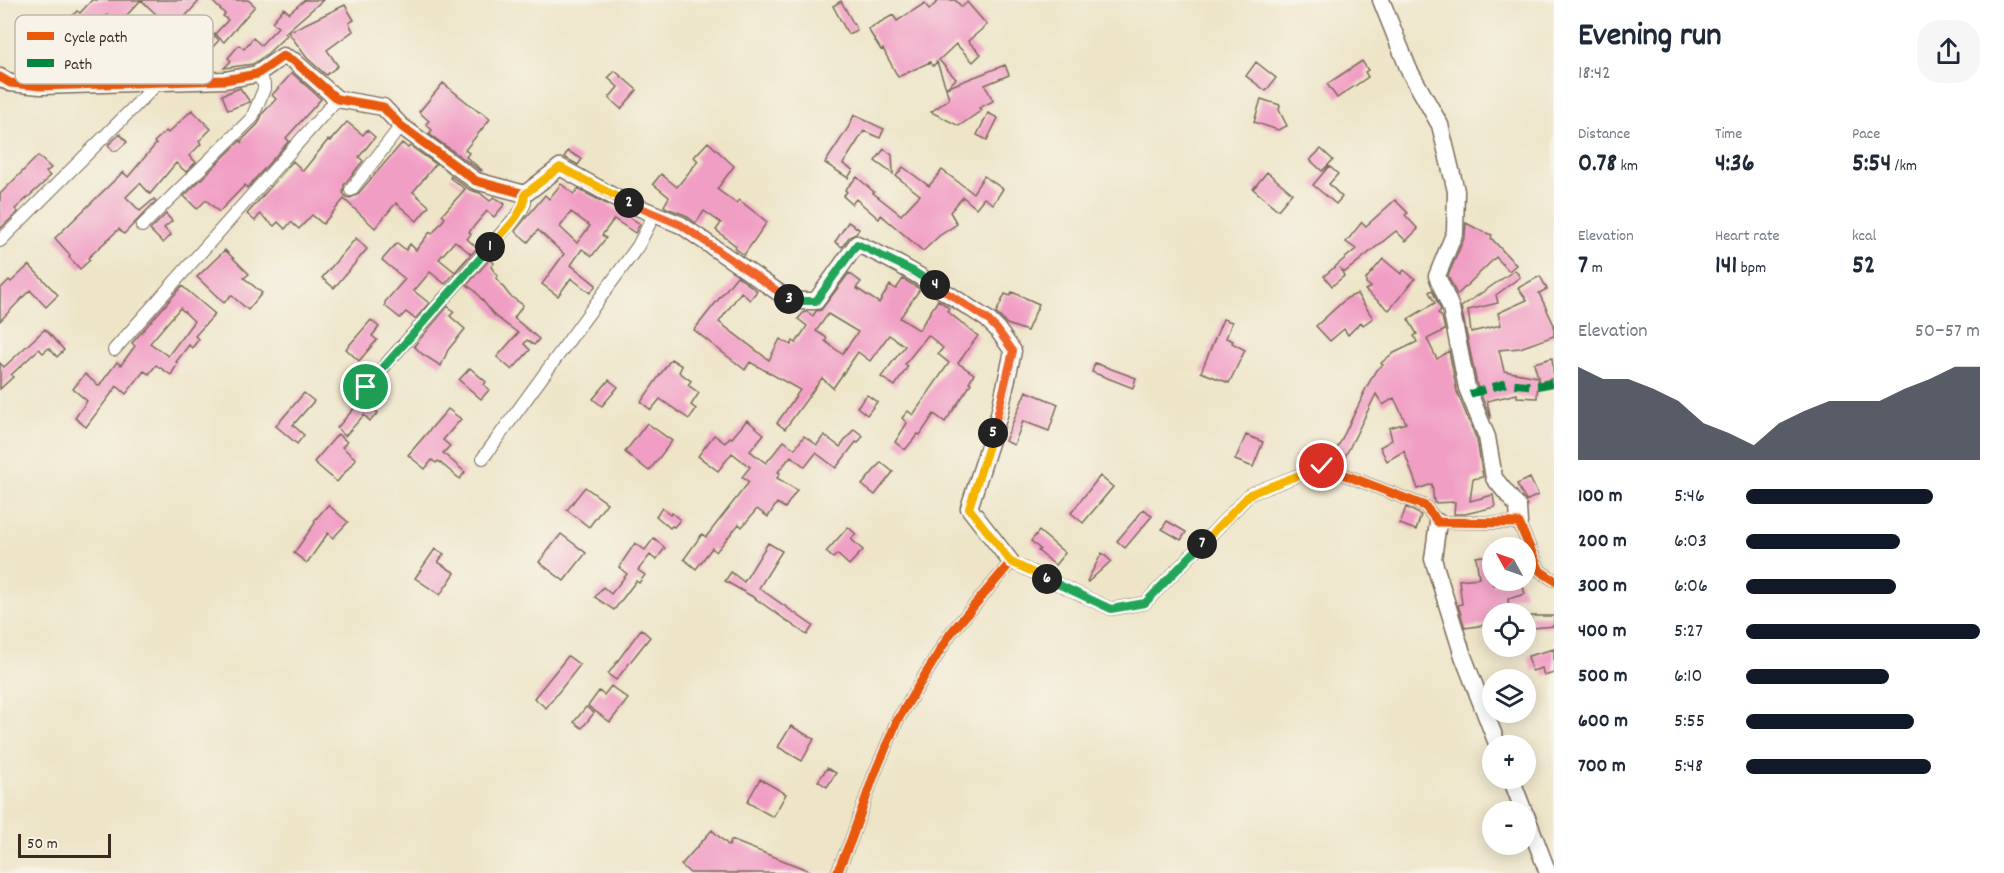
<!DOCTYPE html>
<meta charset="utf-8">
<style>
:root{--surface:#fff;--page:#f6f6f7;--text:#1f2937;--muted:#747a83;--accent:#111827}
body{margin:0;font-family:Dekko,sans-serif;background:var(--page);color:var(--text);height:100vh;display:flex;flex-direction:column;font-size:22px;white-space:nowrap}
*{box-sizing:border-box;margin:0}
p{font-size:20px;color:var(--muted)}
.icon{flex:none;width:33px;height:33px;fill:none;stroke:currentColor;stroke-width:2;stroke-linecap:round;stroke-linejoin:round}
.map{position:relative;flex:1;overflow:hidden}
.details{display:flex;flex-direction:column;background:var(--surface);width:450px}
.details>*{flex:none}
.needle{width:39px;rotate:310deg}
.buttons{position:absolute;left:1482px;top:537px;display:grid;gap:12px}
.buttons a{display:grid;place-items:center;width:54px;height:54px;border-radius:50%;background:var(--surface);box-shadow:0 3px 15px #0003;font-size:30px}
.scale{position:absolute;left:18px;bottom:15px;width:93px;box-sizing:border-box;padding-left:6px;border:3px solid #3b2a1e;border-top:0;font-size:16px;line-height:21px;white-space:nowrap;color:#3b2a1e;-webkit-text-stroke:4px #f7f3e8;paint-order:stroke}
.pin{position:absolute;display:grid;place-items:center;width:51px;height:51px;color:#fff;margin:-26px;border:3px solid #fff;border-radius:50%;box-shadow:0 2px 6px #0007}
.km{position:absolute;width:30px;height:30px;margin:-15px;border-radius:50%;background:#222;color:#fff;font-size:16px;line-height:30px;text-align:center}
.round{display:grid;place-items:center;flex:none;width:63px;height:63px;border-radius:24px;background:var(--page)}
.head{display:flex;align-items:center;justify-content:space-between;height:102px;padding:0 24px}
h1{font-size:33px;font-weight:700;line-height:45px}
.figures{display:grid;grid-template-columns:repeat(3,1fr);gap:9px;height:102px;padding:6px 24px}
.figures div{display:grid;align-content:center}
.figures b{font-size:26px;font-weight:700}
.figures small{font-size:16px;font-weight:400}
.figures p{font-size:16px}
.chart{height:168px;padding:12px 24px}
.chart p{display:flex;justify-content:space-between}
.chart svg{width:100%;height:108px;margin-top:6px;fill:var(--accent);opacity:.7}
ul{padding:0 24px;list-style:none;font-size:20px}
li{display:grid;grid-template-columns:96px 72px 1fr;align-items:center;height:45px}
li i{height:15px;border-radius:8px;background:var(--accent)}
main{display:flex;flex:1;min-height:0}
.map>svg:first-child{display:block}
.building{fill:#f19ec5;fill-rule:evenodd}
.lines{fill:none;stroke-linecap:round;stroke-linejoin:round}
.street-casing{stroke:#7a6b5a;stroke-width:14}
.secondary-casing{stroke:#7a6b5a;stroke-width:19}
.street{stroke:#fff;stroke-width:12}
.secondary{stroke:#fff;stroke-width:16}
.quiet{stroke:#00873e;stroke-width:8;stroke-dasharray:15 8;stroke-linecap:butt}
.cycleway-casing{stroke:#f7f3e8;stroke-width:13}
.cycleway{stroke:#e8590c;stroke-width:9}
.split-1-casing{stroke:#fff;stroke-width:12}
.split-2-casing{stroke:#fff;stroke-width:12}
.split-3-casing{stroke:#fff;stroke-width:12}
.split-4-casing{stroke:#fff;stroke-width:12}
.split-5-casing{stroke:#fff;stroke-width:12}
.split-6-casing{stroke:#fff;stroke-width:12}
.split-7-casing{stroke:#fff;stroke-width:12}
.split-8-casing{stroke:#fff;stroke-width:12}
.split-1{stroke:#22a559;stroke-width:8}
.split-2{stroke:#f5b400;stroke-width:8}
.split-3{stroke:#f0652b;stroke-width:8}
.split-4{stroke:#22a559;stroke-width:8}
.split-5{stroke:#f0652b;stroke-width:8}
.split-6{stroke:#f5b400;stroke-width:8}
.split-7{stroke:#22a559;stroke-width:8}
.split-8{stroke:#f5b400;stroke-width:8}
.key{fill:#f7f3e8;stroke:#bfb7ab;stroke-width:1.5}
.key-label{font-size:16px;fill:#3b2a1e}
</style>
<main>
<div class="map">
<svg width="1554" height="873" viewBox="0 0 1554 873">
<rect width="100%" height="100%" fill="#f7f3e8"/>
<filter id="ink" filterUnits="userSpaceOnUse"><feTurbulence type="fractalNoise" baseFrequency=".0167" numOctaves="2"/><feDisplacementMap in="SourceGraphic" scale="12" xChannelSelector="R" yChannelSelector="G"/><feConvolveMatrix kernelMatrix="1 2 1 2 8 2 1 2 1" color-interpolation-filters="sRGB"/></filter>
<filter id="wash" filterUnits="userSpaceOnUse"><feTurbulence type="fractalNoise" baseFrequency=".008" numOctaves="4" result="noise"/><feDisplacementMap in="SourceGraphic" scale="24" xChannelSelector="R" yChannelSelector="G"/><feGaussianBlur stdDeviation="1.35" result="paint"/><feColorMatrix in="noise" values="0 0 0 0 0 0 0 0 0 0 0 0 0 0 0 0 0 1.4 0 .05"/><feComposite in="paint" operator="in"/></filter>
<g filter="url(#wash)">
<rect width="100%" height="100%" fill="#eee5c9"/>
<g id="blocks">
<path class="building" d="M92 0H200L174 29 192 46 207 29 219 40 196 66 191 61 184 71H170L159 63 170 50 145 27 157 15 141 0 126 16 141 31 132 39 107 15 93 30 95 32 78 51 57 32 77 11 80 13Z
M211 0H248L255 6 224 42 215 34 228 20 223 16 225 14Z
M305 0H323L285 33 287 35 267 54 253 64 224 68 231 61 228 58 239 45 244 49 253 38 261 45 278 27 272 22 284 8 289 13Z
M939 0H955L962 7 967 2 987 25 968 41 981 54 973 62 956 44 939 60 956 79 946 88 937 62 933 66 930 62 898 77 883 49 881 50 868 29 893 15 897 21 925 3 929 10Z
M841 1 857 30 848 34 833 6Z
M345 5 354 20 349 23 353 31 327 50 338 66 326 75 307 58 288 32Z
M1362 61 1368 70 1365 72 1368 77 1337 98 1327 84Z
M1256 62 1276 78 1266 91 1246 76Z
M1005 65 1009 75 985 85 993 101 979 108 982 110 959 126 931 112 949 99 946 88Z
M615 71 637 90 621 109 609 98 618 87 608 78Z
M292 73 321 99 286 138 289 141 247 188 245 185 219 212 206 200 197 209 184 196 240 141 242 143 241 141 258 124 263 113 276 99 272 95Z
M443 83 479 112 480 111 490 119 465 150 469 153 466 157 482 170 481 171 429 134 432 130 426 124 429 121 419 112Z
M240 88 250 102 228 110 222 95Z
M1261 99 1280 105 1279 110 1287 126 1278 130 1254 122Z
M192 110 211 129 199 141 201 144 189 156 196 162 186 172 176 163 150 194 140 183 126 197 140 211 154 199 156 201 124 234 119 229 88 258 90 260 80 269 69 257 70 255 55 238 123 172 128 177 156 144 154 142 166 131 168 133Z
M988 113 998 118 987 140 977 135Z
M854 115 884 129 880 138 864 131 843 164 853 170 848 178 825 163 848 128Z
M347 122 363 135 367 130 375 137 359 157 363 161 344 185 343 193 346 197 350 198 357 195 402 143 408 148 410 146 436 164 413 192 429 206 417 221 396 203 375 228 344 199 323 224 312 215 299 229 291 222 285 229 278 222 274 226 260 214 255 221 247 214 293 161 303 171 328 140 330 141Z
M120 134 127 142 117 151H113L108 145Z
M708 142 734 166 717 189 736 203 739 200 767 222 744 255 735 248 736 246 716 230 721 223 704 211 696 223 685 215 667 208 664 206 669 197 653 184 661 174 677 187 698 161 694 157Z
M884 149 892 155 893 174 875 161Z
M1321 149 1333 160 1322 171 1310 160Z
M568 151 582 159 578 165 564 157Z
M38 156 51 168 46 172 50 176 46 179 47 180 15 209 18 212 0 229V194Z
M1329 166 1338 174 1329 184 1342 197 1336 204 1313 185Z
M903 167 929 186 942 170 973 193 984 176 1003 189 993 204 984 198 976 208 963 197 950 212 957 224 939 236 923 251 881 215 879 219 856 199 852 204 843 196 847 192 845 190 857 177 874 192 873 193 901 215 920 195 896 176Z
M1267 172 1292 193 1278 210 1253 189Z
M451 176 470 190 480 193 490 201 494 197 505 204 494 217 487 211 469 232 471 234 467 239 477 248 445 284 430 272 414 291 429 303 415 319 406 312 400 318 385 306V302L405 279 382 260 397 243 406 250 410 244 416 250 430 232 432 234 445 218 442 215 465 189 450 178ZM455 241 471 254 455 272 439 259Z
M561 184 574 194 578 189 622 212 640 224 635 233 614 219 602 235 606 238 592 256 582 249 571 265 596 285 590 293 571 278 558 296 542 284 564 254 538 230 528 242 515 231 545 195 549 199ZM571 212 590 226 577 243 560 227Z
M1395 200 1408 213 1405 215 1418 229 1406 241 1396 231 1345 272 1341 269 1344 276 1332 286 1324 276 1356 249 1346 242 1362 222 1366 226Z
M166 214 172 221 164 228 171 235 163 243 150 230Z
M848 222 859 229 856 234 849 237 842 247 835 242Z
M1466 223 1483 232 1492 235 1491 238 1516 265 1509 271 1496 257 1457 295 1448 276 1465 236Z
M356 238 367 249 334 288 322 278Z
M225 250 249 274 244 278 262 293 248 310 231 295 224 303 197 277Z
M490 259 494 263 491 267 498 276 496 278 510 296 523 305 514 318 539 339 534 345 527 340 524 344 530 350 512 370 497 357 518 333 495 316 475 291 467 285Z
M1383 259 1401 274 1404 270 1415 279 1389 310 1365 290 1371 287 1366 283V279Z
M29 265 58 295 46 307 30 290 0 321V289L9 280 11 282Z
M1515 270 1520 277 1496 295 1498 303 1468 310 1471 332 1501 325 1498 313 1527 300 1518 288 1540 276 1547 289 1539 293 1554 325V336L1520 348 1499 350 1504 371 1538 377 1534 363 1552 358 1554 378 1539 382 1538 378 1537 398 1517 397V394L1487 401 1491 419 1477 385 1461 307Z
M849 273 861 282 856 288 879 303 890 285 896 289 903 279 920 289 900 318 919 330 938 300 949 308 947 311 978 336 958 363 974 374 969 382 971 383 967 390 945 422 934 414 920 435 918 434 905 450 895 442 907 423 902 418 908 411 913 415 949 363 938 354 943 348 928 335 905 364 908 366 895 386 881 377 905 346 889 335 870 361 858 352 833 388 822 378 785 429 777 423 800 390 750 362 745 370 694 330 737 276 757 291 750 300 741 292 719 322 769 360 780 339 791 345 793 341 796 343 807 326 798 319 804 312H807L813 316 816 311 821 310ZM828 314 858 332 842 354 825 341 827 338 816 331Z
M182 286 215 314 195 336 199 339 192 348 189 345 176 362 178 363 171 375 156 365 149 374 144 371 126 394 117 386 86 427 75 418 87 401 73 389 85 374 99 386 117 362 121 365 135 346 132 343ZM180 308 194 321 168 356 150 343Z
M1432 290 1441 310 1438 313 1442 317 1445 330 1427 339 1437 359 1449 351 1457 392 1477 440 1483 477 1473 479 1470 501 1493 495 1495 507 1465 514H1454L1455 502 1434 503 1432 484 1418 489 1404 451 1387 461 1380 447 1392 440 1389 428 1406 423 1394 398 1383 405 1376 394 1342 463 1332 459 1364 394H1363L1376 370 1383 365 1381 363 1392 354 1417 342 1414 336 1417 334 1408 319 1435 303 1429 292Z
M1012 292 1039 304 1027 331 1007 324 996 313 1005 294 1010 296Z
M1357 294 1373 318 1363 325 1361 322 1348 335 1344 329 1330 341 1316 326 1347 298Z
M448 306 454 312 450 316 465 329 448 350 441 366 422 354 414 346Z
M1223 319 1232 322 1226 338 1233 341 1232 343 1245 350 1229 383 1201 372Z
M371 320 379 327 372 336 377 340 359 361 346 349Z
M45 329 64 350 57 357 49 348 43 353 39 349 11 375 13 377 0 389V363L4 367Z
M671 359 682 366 679 372 691 381 688 385 699 393 691 405 696 409 689 419 660 399 651 410 641 402Z
M1095 363 1136 378 1133 388 1092 372Z
M470 368 486 382 484 385 489 390 481 399 459 380Z
M609 380 618 387 602 406 593 399Z
M1026 391 1058 404 1049 431 1023 421 1014 445 1005 441Z
M304 393 314 401 293 425 304 435 297 444 276 426Z
M867 395 877 402 867 415 857 407Z
M363 398 378 413 370 421 364 415 345 436 337 428Z
M448 409 461 419 443 440 450 446 443 453 465 472 460 479 438 461 436 463 432 460 425 469 408 455Z
M747 420 764 434 750 451 766 463 784 441 795 449 804 436 817 445 824 435 840 447 854 429 863 436 858 443 856 442 836 468 816 453 805 467 791 456 778 472 780 473 777 478 797 490 785 508 777 503 768 517 757 509 742 527 739 524 716 552 712 548 696 569 684 559 702 534 706 537 749 482 742 477 750 467 732 453 718 471 698 456 714 435 725 443 730 437 732 438Z
M647 423 672 441 649 471 625 452Z
M338 434 347 442 342 447 356 459 337 482 314 462Z
M1246 435 1263 442 1253 467 1235 460Z
M881 462 893 472 875 495 862 485Z
M1100 476 1113 487 1083 523 1071 513Z
M1530 478 1538 495 1526 501 1517 484Z
M585 487 607 503 589 527 567 510Z
M328 505 348 522 333 538 328 533 307 563 294 553 315 523 314 521Z
M1406 507 1421 515 1416 530 1400 524Z
M662 508 670 515 672 513 680 520 674 527 672 526 670 528 656 516Z
M1144 509 1152 516 1125 548 1117 541Z
M1167 521 1186 532 1181 540 1162 529Z
M848 527 856 534 851 539 863 550 849 565 837 554 833 558 826 552Z
M1039 531 1065 553 1055 565 1038 551 1040 549 1031 541Z
M561 534 586 553 564 581 539 562Z
M654 538 665 548 656 560 650 555 638 570 645 575 639 583 636 581 614 610 595 597 603 587 611 594 627 574 619 567 635 543 645 550Z
M768 543 782 551 759 588 813 626 807 635 753 597 725 581 731 572 744 582Z
M435 549 444 554 438 562 455 573 440 595 415 578Z
M1102 553 1111 561 1088 582 1087 581Z
M1490 555 1493 585 1509 580H1521L1525 594 1508 599 1509 610 1504 611 1505 614H1492V624L1465 628 1458 605 1462 604 1459 580 1479 578 1476 557Z
M1531 616H1554V626L1533 628Z
M641 629 650 637 616 680 608 674Z
M1554 649V673L1544 676 1542 668 1532 671 1528 656Z
M568 656 580 665 546 708 534 698Z
M611 686 628 699 610 722 588 706 599 691 604 695Z
M586 707 594 713 582 728 574 722Z
M791 726 814 739 802 761 778 747Z
M827 768 836 773 827 787 818 781Z
M760 779 786 794 773 817 747 802Z
M712 830 729 846 731 840 815 873H690L681 865Z"/>
</g>
</g>
<g filter="url(#ink)">
<use href="#blocks" fill-opacity="0" stroke="#7a6b5a" stroke-width="1.5"/>
<g class="lines">
<g class="street-casing">
<path id="street" d="M351 190 401 126
M142 226 252 118 264 89V84L257 74
M0 241 159 82
M114 350 337 99
M366 387 521 211 525 203V194
M483 458 638 246 654 215
M837 873 851 840 874 775 897 721 950 634 1011 562 1111 609 1145 603 1250 494 1322 466 1425 506 1438 522 1519 523 1540 571 1554 580"/>
</g>
<g class="secondary-casing">
<path id="secondary" d="M1381 0 1409 70 1440 125 1456 191 1455 232 1437 276 1451 308 1467 388 1487 437 1494 478 1518 507 1519 523
M0 77 10 83 41 86 225 80 257 74 283 56 294 61 337 99 383 107 401 126 476 181 525 194 560 167 616 198 681 225 791 301H816L857 244C904 264 945 292 987 319L997 329 1013 351 999 415 969 508 1011 562
M1438 522 1433 559 1463 656 1498 746
M1511 778 1524 812
M1526 815 1548 873"/>
</g>
<use href="#street" class="street"/>
<use href="#secondary" class="secondary"/>
<path class="quiet" d="M1470 394 1507 383 1537 386 1554 383"/>
<g class="cycleway-casing">
<path id="cycleway" d="M0 77 10 83 41 86 225 80 257 74 283 56 294 61 337 99 383 107 401 126 476 181 525 194 560 167 616 198 681 225 791 301H816L857 244C904 264 945 292 987 319L997 329 1013 351 999 415 969 508 1011 562
M837 873 851 840 874 775 897 721 950 634 1011 562 1111 609 1145 603 1250 494 1322 466 1425 506 1438 522 1519 523 1540 571 1554 580"/>
</g>
<use href="#cycleway" class="cycleway"/>
</g>
</g>
<g class="lines" filter="url(#ink)">
<g class="split-1-casing">
<path id="split-1" d="M366 387 490 247"/>
</g>
<g class="split-2-casing">
<path id="split-2" d="M490 247C503 232 524 215 525 194L560 167 629 203"/>
</g>
<g class="split-3-casing">
<path id="split-3" d="M629 203 681 225 789 299"/>
</g>
<g class="split-4-casing">
<path id="split-4" d="M789 299 791 301H816L857 244 911 270 935 285"/>
</g>
<g class="split-5-casing">
<path id="split-5" d="M935 285 987 319 997 329 1013 351 993 433"/>
</g>
<g class="split-6-casing">
<path id="split-6" d="M993 433 969 508 1011 562 1047 579"/>
</g>
<g class="split-7-casing">
<path id="split-7" d="M1047 579 1111 609 1145 603 1202 544"/>
</g>
<g class="split-8-casing">
<path id="split-8" d="M1202 544 1250 494 1322 466"/>
</g>
<use href="#split-1" class="split-1"/>
<use href="#split-2" class="split-2"/>
<use href="#split-3" class="split-3"/>
<use href="#split-4" class="split-4"/>
<use href="#split-5" class="split-5"/>
<use href="#split-6" class="split-6"/>
<use href="#split-7" class="split-7"/>
<use href="#split-8" class="split-8"/>
</g>
<rect x="15" y="15" width="198" height="69" rx="9" class="key"/>
<rect x="27" y="32" width="27" height="8" fill="#e8590c"/>
<rect x="27" y="59" width="27" height="8" fill="#00873e"/>
<g class="key-label">
<text x="64" y="42">Cycle path</text>
<text x="64" y="69">Path</text>
</g>
</svg>
<div class="buttons">
<a><svg class="needle" viewBox="-14 -14 28 28"><path d="M0-13l5 13h-10z" fill="#e53935"/><path d="M0 13l5-13h-10z" fill="#747a83"/></svg></a>
<a><svg class="icon" aria-label="locate" viewBox="0 0 24 24"><circle cx="12" cy="12" r="6"/><path d="M12 2v4M12 18v4M2 12h4M18 12h4"/></svg></a>
<a><svg class="icon" aria-label="layers" viewBox="0 0 24 24"><path d="M12 4l9 5-9 5-9-5zM3 14l9 5 9-5"/></svg></a>
<a>+</a>
<a>−</a>
</div>
<div class="scale">50 m</div>
<div class="pin" style="left:366px;top:387px;background:#1e9e55"><svg class="icon" aria-label="arrive" viewBox="0 0 24 24"><path d="M6 21V4h12l-3 4 3 4H6"/></svg></div>
<div class="pin" style="left:1322px;top:466px;background:#d93025"><svg class="icon" aria-label="check" viewBox="0 0 24 24"><path d="M5 12l5 5 9-10"/></svg></div>
<b class="km" style="left:490px;top:247px">1</b>
<b class="km" style="left:629px;top:203px">2</b>
<b class="km" style="left:789px;top:299px">3</b>
<b class="km" style="left:935px;top:285px">4</b>
<b class="km" style="left:993px;top:433px">5</b>
<b class="km" style="left:1047px;top:579px">6</b>
<b class="km" style="left:1202px;top:544px">7</b>
</div>
<section class="details">
<div class="head"><div><h1>Evening run</h1><p>18:42</p></div><a class="round"><svg class="icon" aria-label="share" viewBox="0 0 24 24"><path d="M12 15V3M7 8l5-5 5 5M5 13v7h14v-7"/></svg></a></div>
<div class="figures">
<div><p>Distance</p><b>0.78<small> km</small></b></div>
<div><p>Time</p><b>4:36</b></div>
<div><p>Pace</p><b>5:54<small> /km</small></b></div>
</div>
<div class="figures">
<div><p>Elevation</p><b>7<small> m</small></b></div>
<div><p>Heart rate</p><b>141<small> bpm</small></b></div>
<div><p>kcal</p><b>52</b></div>
</div>
<div class="chart"><p><span>Elevation</span>50–57 m</p>
<svg viewBox="0 0 160 44" preserveAspectRatio="none"><path d="M0 44V6L10 11L20 11L30 15L40 20L50 29L60 33L70 38L80 29L90 24L100 20L110 20L120 20L130 15L140 11L150 6L160 6V44z"/></svg>
</div>
<ul>
<li><b>100 m</b>5:46<i style="width:80%"></i></li>
<li><b>200 m</b>6:03<i style="width:66%"></i></li>
<li><b>300 m</b>6:06<i style="width:64%"></i></li>
<li><b>400 m</b>5:27<i style="width:100%"></i></li>
<li><b>500 m</b>6:10<i style="width:61%"></i></li>
<li><b>600 m</b>5:55<i style="width:72%"></i></li>
<li><b>700 m</b>5:48<i style="width:79%"></i></li>
</ul>
</section>
</main>
